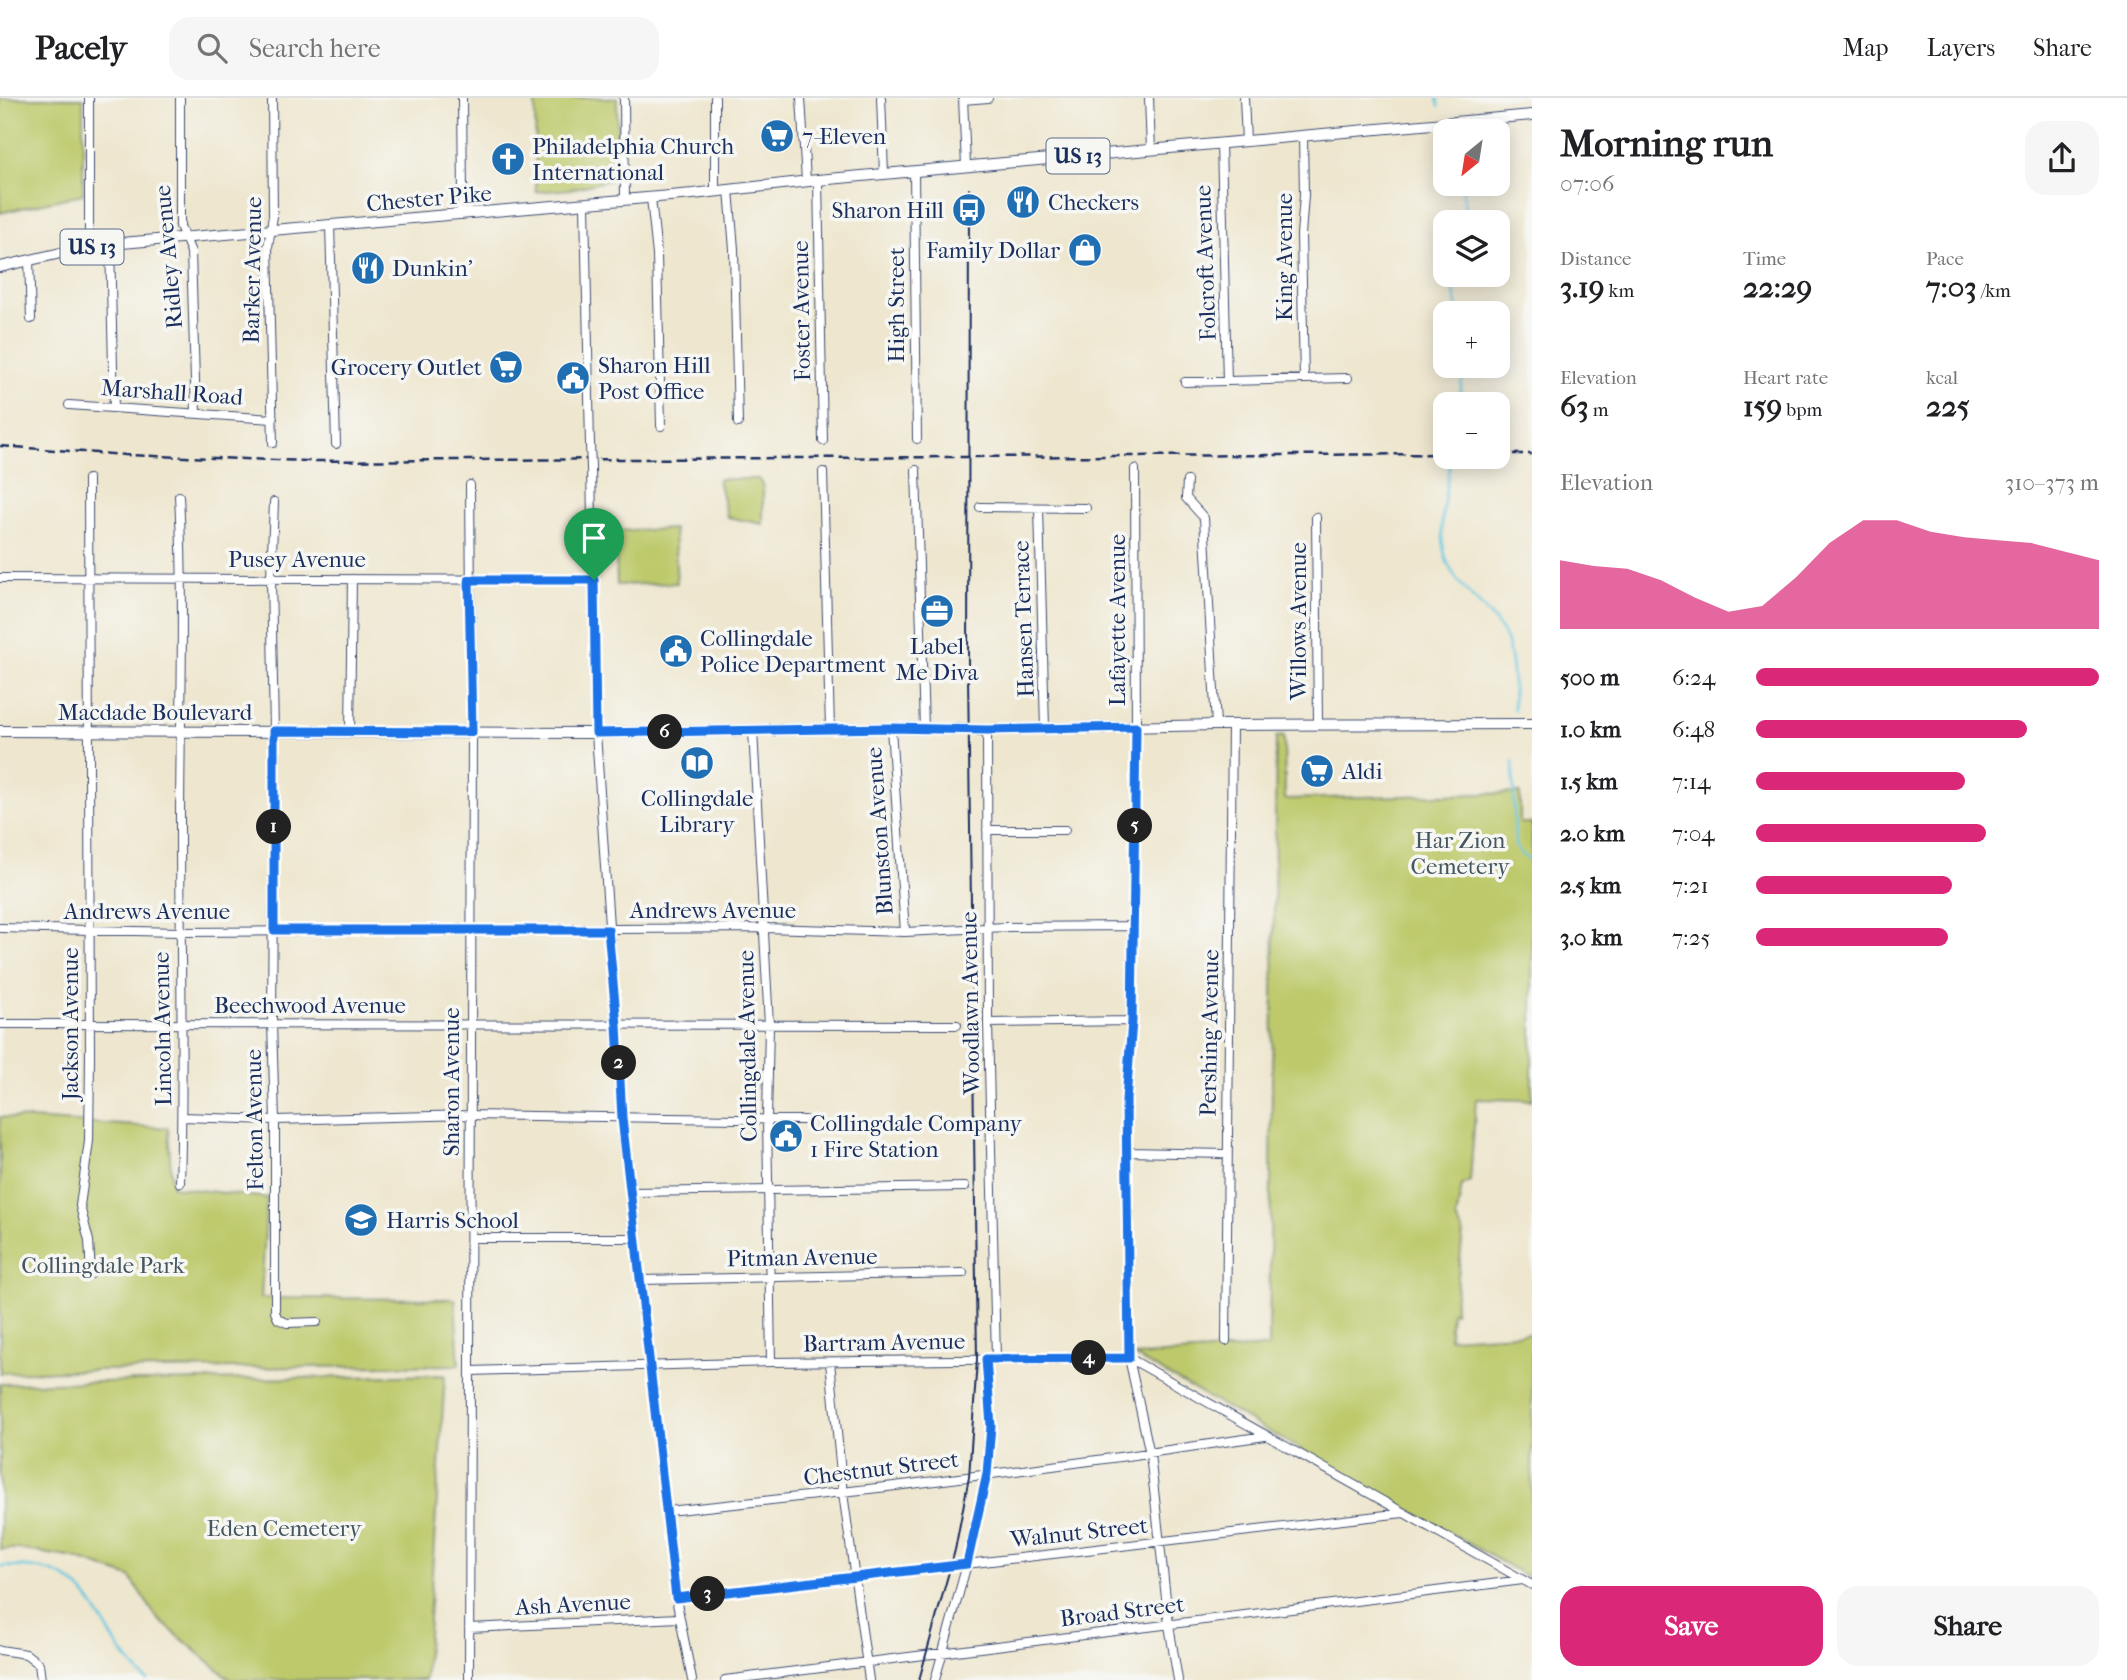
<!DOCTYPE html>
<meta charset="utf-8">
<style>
:root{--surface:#fff;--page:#f6f6f6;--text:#202124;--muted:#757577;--line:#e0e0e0;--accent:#db2777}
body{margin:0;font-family:"IM FELL French Canon",serif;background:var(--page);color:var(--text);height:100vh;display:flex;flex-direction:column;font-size:26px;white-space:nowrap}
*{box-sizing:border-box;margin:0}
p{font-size:23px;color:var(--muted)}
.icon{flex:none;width:38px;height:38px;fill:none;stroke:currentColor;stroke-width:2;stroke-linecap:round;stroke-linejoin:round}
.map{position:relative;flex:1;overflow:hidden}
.side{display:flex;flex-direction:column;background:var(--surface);width:595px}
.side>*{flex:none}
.needle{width:46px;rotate:210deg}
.buttons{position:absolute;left:1433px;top:21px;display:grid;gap:14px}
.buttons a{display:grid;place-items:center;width:77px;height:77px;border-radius:14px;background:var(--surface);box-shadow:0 4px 18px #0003;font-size:35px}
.pin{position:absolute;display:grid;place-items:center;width:60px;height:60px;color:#fff;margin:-72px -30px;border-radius:50% 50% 50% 0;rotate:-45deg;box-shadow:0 0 7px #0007}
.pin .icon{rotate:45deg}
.km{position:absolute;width:35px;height:35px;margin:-18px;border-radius:50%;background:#222;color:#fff;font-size:19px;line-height:35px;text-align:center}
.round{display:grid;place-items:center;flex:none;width:74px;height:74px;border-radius:21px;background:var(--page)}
.overview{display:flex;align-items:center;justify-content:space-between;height:119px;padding:0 28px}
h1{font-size:38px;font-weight:700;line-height:52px}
.figures{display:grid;grid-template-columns:repeat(3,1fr);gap:10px;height:119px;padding:7px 28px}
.figures div{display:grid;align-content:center}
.figures b{font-size:30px;font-weight:700}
.figures small{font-size:19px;font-weight:400}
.figures p{font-size:19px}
.chart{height:196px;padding:14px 28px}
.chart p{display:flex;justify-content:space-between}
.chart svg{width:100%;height:126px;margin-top:7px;fill:var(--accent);opacity:.7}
.button{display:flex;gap:14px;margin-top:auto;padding:14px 28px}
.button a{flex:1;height:80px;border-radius:21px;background:var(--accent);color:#fff;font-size:28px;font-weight:700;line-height:80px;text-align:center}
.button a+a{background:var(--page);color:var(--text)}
ul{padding:0 28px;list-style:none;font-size:23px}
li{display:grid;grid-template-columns:112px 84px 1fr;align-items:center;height:52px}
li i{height:18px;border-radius:9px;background:var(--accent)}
header{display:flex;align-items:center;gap:42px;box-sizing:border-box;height:98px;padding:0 35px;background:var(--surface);border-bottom:2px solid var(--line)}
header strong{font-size:33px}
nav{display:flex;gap:38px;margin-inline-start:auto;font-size:24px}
.search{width:490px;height:63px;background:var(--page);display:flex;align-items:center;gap:18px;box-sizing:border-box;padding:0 24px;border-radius:21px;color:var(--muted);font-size:26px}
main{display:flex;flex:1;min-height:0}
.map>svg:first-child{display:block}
.green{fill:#bdc96b;stroke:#6c7c64;stroke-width:2}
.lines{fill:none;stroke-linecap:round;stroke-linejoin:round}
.stream{stroke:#63c6e0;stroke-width:2.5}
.minor-casing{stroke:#3b4a6f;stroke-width:10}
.major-casing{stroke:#3b4a6f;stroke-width:12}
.minor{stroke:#fff;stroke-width:8}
.major{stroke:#fff;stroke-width:10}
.tram{stroke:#1b2f5e;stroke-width:2}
.rail{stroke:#1b2f5e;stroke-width:2.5;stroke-dasharray:10 5;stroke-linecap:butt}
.minor-bridge-casing{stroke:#3b4a6f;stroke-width:10;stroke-linecap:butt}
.minor-bridge{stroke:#fff;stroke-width:8}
.route-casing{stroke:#fff;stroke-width:14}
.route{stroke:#1a73e8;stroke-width:9}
.labels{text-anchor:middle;stroke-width:7;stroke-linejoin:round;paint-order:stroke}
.shield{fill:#f6f6f2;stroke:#5d6b8a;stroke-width:2}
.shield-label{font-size:21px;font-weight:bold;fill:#1b2f5e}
.poi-label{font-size:23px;fill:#1b2f5e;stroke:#f6f6f2;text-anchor:start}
.street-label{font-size:23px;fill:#1b2f5e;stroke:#f6f6f2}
.park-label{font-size:23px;fill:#445661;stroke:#f6f6f2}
</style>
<header>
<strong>Pacely</strong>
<div class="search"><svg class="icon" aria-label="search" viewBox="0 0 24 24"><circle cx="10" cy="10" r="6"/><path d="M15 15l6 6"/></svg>Search here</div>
<nav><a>Map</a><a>Layers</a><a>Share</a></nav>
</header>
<main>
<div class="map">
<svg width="1532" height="1582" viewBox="0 0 1532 1582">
<rect width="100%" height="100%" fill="#f6f6f2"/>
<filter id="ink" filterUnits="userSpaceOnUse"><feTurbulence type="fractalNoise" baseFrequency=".0143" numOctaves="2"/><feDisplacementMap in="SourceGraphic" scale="14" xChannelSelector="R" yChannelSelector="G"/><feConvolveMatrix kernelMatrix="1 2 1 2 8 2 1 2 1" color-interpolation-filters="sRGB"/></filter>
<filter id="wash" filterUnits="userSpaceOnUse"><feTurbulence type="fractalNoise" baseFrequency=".00686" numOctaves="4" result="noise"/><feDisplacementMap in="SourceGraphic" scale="28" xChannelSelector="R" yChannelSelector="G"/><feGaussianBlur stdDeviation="1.57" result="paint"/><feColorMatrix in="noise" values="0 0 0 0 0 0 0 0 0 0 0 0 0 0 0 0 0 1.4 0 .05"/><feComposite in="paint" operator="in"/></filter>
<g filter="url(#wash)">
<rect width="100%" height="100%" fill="#eee6ce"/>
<path class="green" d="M0 0H83V96L0 115Z
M535 0H617L618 80 571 91 536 94Z
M718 381H759L763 389V426L727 419Z
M674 431 677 485 617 487 615 433Z
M1284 638 1285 701 1520 695V725H1532V1002L1476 1001 1470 1083 1462 1087 1456 1121 1463 1134 1454 1214H1451L1449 1240 1532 1235V1481L1134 1258 1269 1249 1276 639Z
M0 1019 168 1030 172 1089 267 1100 261 1200 455 1201 459 1267 98 1272 0 1275Z
M445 1277 425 1582H231L157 1520 130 1479 75 1460 18 1451H0V1286Z"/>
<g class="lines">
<path class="stream" d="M1437 0 1439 8
M1462 86 1465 112 1462 124
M1450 177 1459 215
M1458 306 1465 268
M1450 366C1446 394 1438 425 1444 453 1451 491 1492 508 1506 542 1513 561 1513 591 1514 612
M1513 663 1515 747 1521 756 1532 763
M0 1469C104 1462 87 1529 147 1582"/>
</g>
</g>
<g filter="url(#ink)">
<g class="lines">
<g class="minor-casing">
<path id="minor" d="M89 0V149
M180 0V128L191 154 196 315
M272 0 273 118 268 149 273 345
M624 0 625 102
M715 0V94
M801 0 806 83
M881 0 884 76
M963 0 966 68
M1149 0 1151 52
M1244 0 1246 43
M963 2 988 0
M1303 38 1304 97 1301 137 1304 281
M1221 45 1227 283
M914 73 917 341
M818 82 823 343
M729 92 734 151 738 325
M651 100 657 157 661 328
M585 106 590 347
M460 117 463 99 462 0
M330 126 336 346
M110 146 114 310
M29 162 31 221
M1185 284 1348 280
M69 307 273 321
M591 369 596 635 622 1020 676 1500 692 1582
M1135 371 1136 629 1131 923 1126 1002 1129 1260 1150 1356 1169 1527 1178 1582
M916 372 924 630
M823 374 830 631
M88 381 90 960 89 1043 80 1108 89 1143 91 1176
M1187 383 1186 400 1204 420 1216 627
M179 398C185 508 180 618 180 728 180 847 184 966 180 1085
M274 404 271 480 274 633 272 926 275 1022V1214L278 1221 287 1225 317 1224
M980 409 1086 410
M1039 410 1045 630
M1316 419 1318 627
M0 480 594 482
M891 630 905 834
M753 632 769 927 767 1021 771 1264
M987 632 988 925 996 1261
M350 635 352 481
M987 732H1065
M0 830 180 834 764 830 905 834 1006 829 1133 828
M988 925 1131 923
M0 926 957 927
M183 1019 275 1022 470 1017 805 1022
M1127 1054 1227 1056
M630 1094 965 1089
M471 1140H635
M641 1182 963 1175
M1226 1243 1232 627
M830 1264 843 1395 869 1582
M471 1273 771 1264 1129 1260 1532 1487
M668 1413C867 1393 1066 1368 1265 1338
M676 1500 1403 1415
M469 1530 679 1520
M0 1552 26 1556 39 1566 41 1582
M469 1582 472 634 470 387
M725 1582 1523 1482
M935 1582 967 1466 987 1376 991 1328 986 1261"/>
</g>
<g class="major-casing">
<path id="major" d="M0 169 65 154 110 146 693 96 818 82 1532 17
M0 633 596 635 891 630 987 632 1216 627 1532 626"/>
</g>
<use href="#minor" class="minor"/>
<use href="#major" class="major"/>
<path class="tram" d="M919 1582 955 1452 969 1379 977 1262 968 577 969 91"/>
<path class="rail" d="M0 348 125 357 306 363 1446 356
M1498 356H1532"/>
<g class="minor-bridge-casing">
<path id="minor-bridge" d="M590 347 591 369"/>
</g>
<use href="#minor-bridge" class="minor-bridge"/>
</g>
</g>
<g class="lines" filter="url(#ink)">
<g class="route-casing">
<path id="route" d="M469 482H594L596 635 891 630 987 632 1136 629 1132 923 1126 1002 1129 1260 986 1261 991 1328 987 1376 967 1466 676 1500 622 1020 617 927 608 832H274V633L472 634Z"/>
</g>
<use href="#route" class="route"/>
</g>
<defs>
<g id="supermarket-disc" transform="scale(1.75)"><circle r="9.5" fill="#1f6fb2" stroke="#f6f6f2"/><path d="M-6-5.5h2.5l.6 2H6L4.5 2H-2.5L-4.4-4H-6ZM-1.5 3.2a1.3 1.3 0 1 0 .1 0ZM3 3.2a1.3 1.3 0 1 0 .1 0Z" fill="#fff"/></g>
<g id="church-disc" transform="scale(1.75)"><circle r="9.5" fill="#1f6fb2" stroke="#f6f6f2"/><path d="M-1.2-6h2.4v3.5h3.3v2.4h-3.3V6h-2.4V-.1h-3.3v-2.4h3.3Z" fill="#fff"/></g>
<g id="restaurant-disc" transform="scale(1.75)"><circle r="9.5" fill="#1f6fb2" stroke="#f6f6f2"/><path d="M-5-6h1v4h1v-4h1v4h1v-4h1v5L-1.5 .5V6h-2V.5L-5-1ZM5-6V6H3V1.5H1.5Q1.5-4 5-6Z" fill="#fff"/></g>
<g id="bus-disc" transform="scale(1.75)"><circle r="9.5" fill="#1f6fb2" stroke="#f6f6f2"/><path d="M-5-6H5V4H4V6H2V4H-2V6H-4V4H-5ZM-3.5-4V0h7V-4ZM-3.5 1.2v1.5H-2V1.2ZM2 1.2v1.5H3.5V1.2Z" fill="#fff"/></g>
<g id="shop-disc" transform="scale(1.75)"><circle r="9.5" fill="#1f6fb2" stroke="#f6f6f2"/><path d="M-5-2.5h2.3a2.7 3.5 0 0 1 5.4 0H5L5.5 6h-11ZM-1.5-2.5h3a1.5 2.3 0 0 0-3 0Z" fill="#fff"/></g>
<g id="civic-disc" transform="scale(1.75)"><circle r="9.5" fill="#1f6fb2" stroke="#f6f6f2"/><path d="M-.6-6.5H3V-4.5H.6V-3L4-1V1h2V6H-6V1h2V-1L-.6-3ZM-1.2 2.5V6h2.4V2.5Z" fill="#fff"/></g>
<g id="office-disc" transform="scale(1.75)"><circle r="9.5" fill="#1f6fb2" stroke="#f6f6f2"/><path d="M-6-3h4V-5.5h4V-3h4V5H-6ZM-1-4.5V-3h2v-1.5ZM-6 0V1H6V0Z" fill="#fff"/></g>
<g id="library-disc" transform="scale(1.75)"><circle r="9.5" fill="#1f6fb2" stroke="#f6f6f2"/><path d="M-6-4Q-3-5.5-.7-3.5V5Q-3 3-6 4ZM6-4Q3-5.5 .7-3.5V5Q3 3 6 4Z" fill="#fff"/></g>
<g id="school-disc" transform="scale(1.75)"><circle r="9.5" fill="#1f6fb2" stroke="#f6f6f2"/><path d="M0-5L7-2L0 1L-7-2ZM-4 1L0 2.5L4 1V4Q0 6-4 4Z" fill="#fff"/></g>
</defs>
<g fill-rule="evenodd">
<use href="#supermarket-disc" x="777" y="38"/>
<use href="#church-disc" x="508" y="61"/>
<use href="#restaurant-disc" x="1023" y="104"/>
<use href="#bus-disc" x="969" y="112"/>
<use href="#shop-disc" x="1085" y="152"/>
<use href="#restaurant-disc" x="368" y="170"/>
<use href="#supermarket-disc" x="506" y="269"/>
<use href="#civic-disc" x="573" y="280"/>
<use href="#office-disc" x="937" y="513"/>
<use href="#civic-disc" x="676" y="553"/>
<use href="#library-disc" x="697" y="665"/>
<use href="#supermarket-disc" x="1317" y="673"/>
<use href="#civic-disc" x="786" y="1038"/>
<use href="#school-disc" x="361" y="1122"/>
</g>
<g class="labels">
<g class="shield">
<rect x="1046.5" y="40.5" width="63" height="35" rx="5"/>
<rect x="60.5" y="131.5" width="63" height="35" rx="5"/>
</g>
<g class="shield-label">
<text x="1078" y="65">US 13</text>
<text x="92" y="156">US 13</text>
</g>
<g class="poi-label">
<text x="802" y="46">7-Eleven</text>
<text x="532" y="56">Philadelphia Church<tspan x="532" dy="26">International</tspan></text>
<text x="1048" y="112">Checkers</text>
<text x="944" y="120" text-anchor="end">Sharon Hill</text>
<text x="1060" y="160" text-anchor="end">Family Dollar</text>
<text x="392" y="178">Dunkin'</text>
<text x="598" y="275">Sharon Hill<tspan x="598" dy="26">Post Office</tspan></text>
<text x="482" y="277" text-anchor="end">Grocery Outlet</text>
<text x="700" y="548">Collingdale<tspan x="700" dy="26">Police Department</tspan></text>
<text x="937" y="556" text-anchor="middle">Label<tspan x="937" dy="26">Me Diva</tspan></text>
<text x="1342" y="681">Aldi</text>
<text x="697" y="708" text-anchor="middle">Collingdale<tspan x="697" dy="26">Library</tspan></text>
<text x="810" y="1033">Collingdale Company<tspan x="810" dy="26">1 Fire Station</tspan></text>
<text x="386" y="1130">Harris School</text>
</g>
<g class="street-label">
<text transform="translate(429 100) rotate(-5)" y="8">Chester Pike</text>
<text transform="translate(168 159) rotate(-95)" y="8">Ridley Avenue</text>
<text transform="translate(1284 159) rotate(-90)" y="8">King Avenue</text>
<text transform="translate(1205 165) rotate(-92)" y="8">Folcroft Avenue</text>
<text transform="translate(252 172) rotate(-89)" y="8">Barker Avenue</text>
<text transform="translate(896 207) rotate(-90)" y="8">High Street</text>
<text transform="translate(801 213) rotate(-91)" y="8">Foster Avenue</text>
<text transform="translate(172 294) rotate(4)" y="8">Marshall Road</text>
<text x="297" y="469">Pusey Avenue</text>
<text transform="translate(1023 521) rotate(-92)" y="8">Hansen Terrace</text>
<text transform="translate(1117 522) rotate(-90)" y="8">Lafayette Avenue</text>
<text transform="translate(1298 523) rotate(-90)" y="8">Willows Avenue</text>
<text x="155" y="622">Macdade Boulevard</text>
<text transform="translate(879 733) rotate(-94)" y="8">Blunston Avenue</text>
<text x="713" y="820">Andrews Avenue</text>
<text x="147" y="821">Andrews Avenue</text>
<text transform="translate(970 905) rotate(-91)" y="8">Woodlawn Avenue</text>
<text x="310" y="915">Beechwood Avenue</text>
<text transform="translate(70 926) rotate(-90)" y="8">Jackson Avenue</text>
<text transform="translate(162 931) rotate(-91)" y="8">Lincoln Avenue</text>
<text transform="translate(1209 935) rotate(-89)" y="8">Pershing Avenue</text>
<text transform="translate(747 948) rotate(-91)" y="8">Collingdale Avenue</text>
<text transform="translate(451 984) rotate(-90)" y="8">Sharon Avenue</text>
<text transform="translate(254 1022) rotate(-91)" y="8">Felton Avenue</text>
<text transform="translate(802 1159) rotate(-1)" y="8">Pitman Avenue</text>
<text transform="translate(884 1244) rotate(-1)" y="8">Bartram Avenue</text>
<text transform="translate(881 1370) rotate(-7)" y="8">Chestnut Street</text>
<text transform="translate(1079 1434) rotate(-6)" y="8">Walnut Street</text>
<text transform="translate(573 1506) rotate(-3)" y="8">Ash Avenue</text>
<text transform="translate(1122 1513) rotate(-7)" y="8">Broad Street</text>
</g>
<g class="park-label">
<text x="1460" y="750">Har Zion<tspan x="1460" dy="26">Cemetery</tspan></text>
<text x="103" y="1175">Collingdale Park</text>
<text x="284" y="1438">Eden Cemetery</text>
</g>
</g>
</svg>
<div class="buttons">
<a><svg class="needle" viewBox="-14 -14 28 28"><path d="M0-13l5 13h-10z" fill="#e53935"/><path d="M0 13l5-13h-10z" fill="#757577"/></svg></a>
<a><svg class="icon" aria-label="layers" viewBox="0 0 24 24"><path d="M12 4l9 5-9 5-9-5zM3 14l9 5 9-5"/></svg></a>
<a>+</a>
<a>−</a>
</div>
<div class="pin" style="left:594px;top:482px;background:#1e9e55"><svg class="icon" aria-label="arrive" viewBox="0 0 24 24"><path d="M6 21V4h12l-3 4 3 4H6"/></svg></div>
<b class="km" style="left:274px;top:729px">1</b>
<b class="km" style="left:619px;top:965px">2</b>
<b class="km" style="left:708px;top:1496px">3</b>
<b class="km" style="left:1089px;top:1260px">4</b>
<b class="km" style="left:1135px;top:728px">5</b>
<b class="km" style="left:665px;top:634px">6</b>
</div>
<section class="side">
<div class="overview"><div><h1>Morning run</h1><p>07:06</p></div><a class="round"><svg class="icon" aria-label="share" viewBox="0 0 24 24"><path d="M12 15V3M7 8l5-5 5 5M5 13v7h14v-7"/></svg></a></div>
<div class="figures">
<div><p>Distance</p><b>3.19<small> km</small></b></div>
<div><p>Time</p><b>22:29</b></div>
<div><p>Pace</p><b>7:03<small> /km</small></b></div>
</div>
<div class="figures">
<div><p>Elevation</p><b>63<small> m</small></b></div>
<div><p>Heart rate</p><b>159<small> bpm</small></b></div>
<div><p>kcal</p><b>225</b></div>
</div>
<div class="chart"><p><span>Elevation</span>310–373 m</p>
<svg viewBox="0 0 160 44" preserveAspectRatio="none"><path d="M0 44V20L10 22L20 23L30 27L40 33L50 38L60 36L70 26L80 14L90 6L100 6L110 10L120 12L130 13L140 14L150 17L160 20V44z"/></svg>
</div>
<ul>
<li><b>500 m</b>6:24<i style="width:100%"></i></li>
<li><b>1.0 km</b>6:48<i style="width:79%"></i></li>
<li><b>1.5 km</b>7:14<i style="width:61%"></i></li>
<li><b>2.0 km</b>7:04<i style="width:67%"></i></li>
<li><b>2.5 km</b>7:21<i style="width:57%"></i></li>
<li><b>3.0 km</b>7:25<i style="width:56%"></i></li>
</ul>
<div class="button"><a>Save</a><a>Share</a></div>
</section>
</main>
